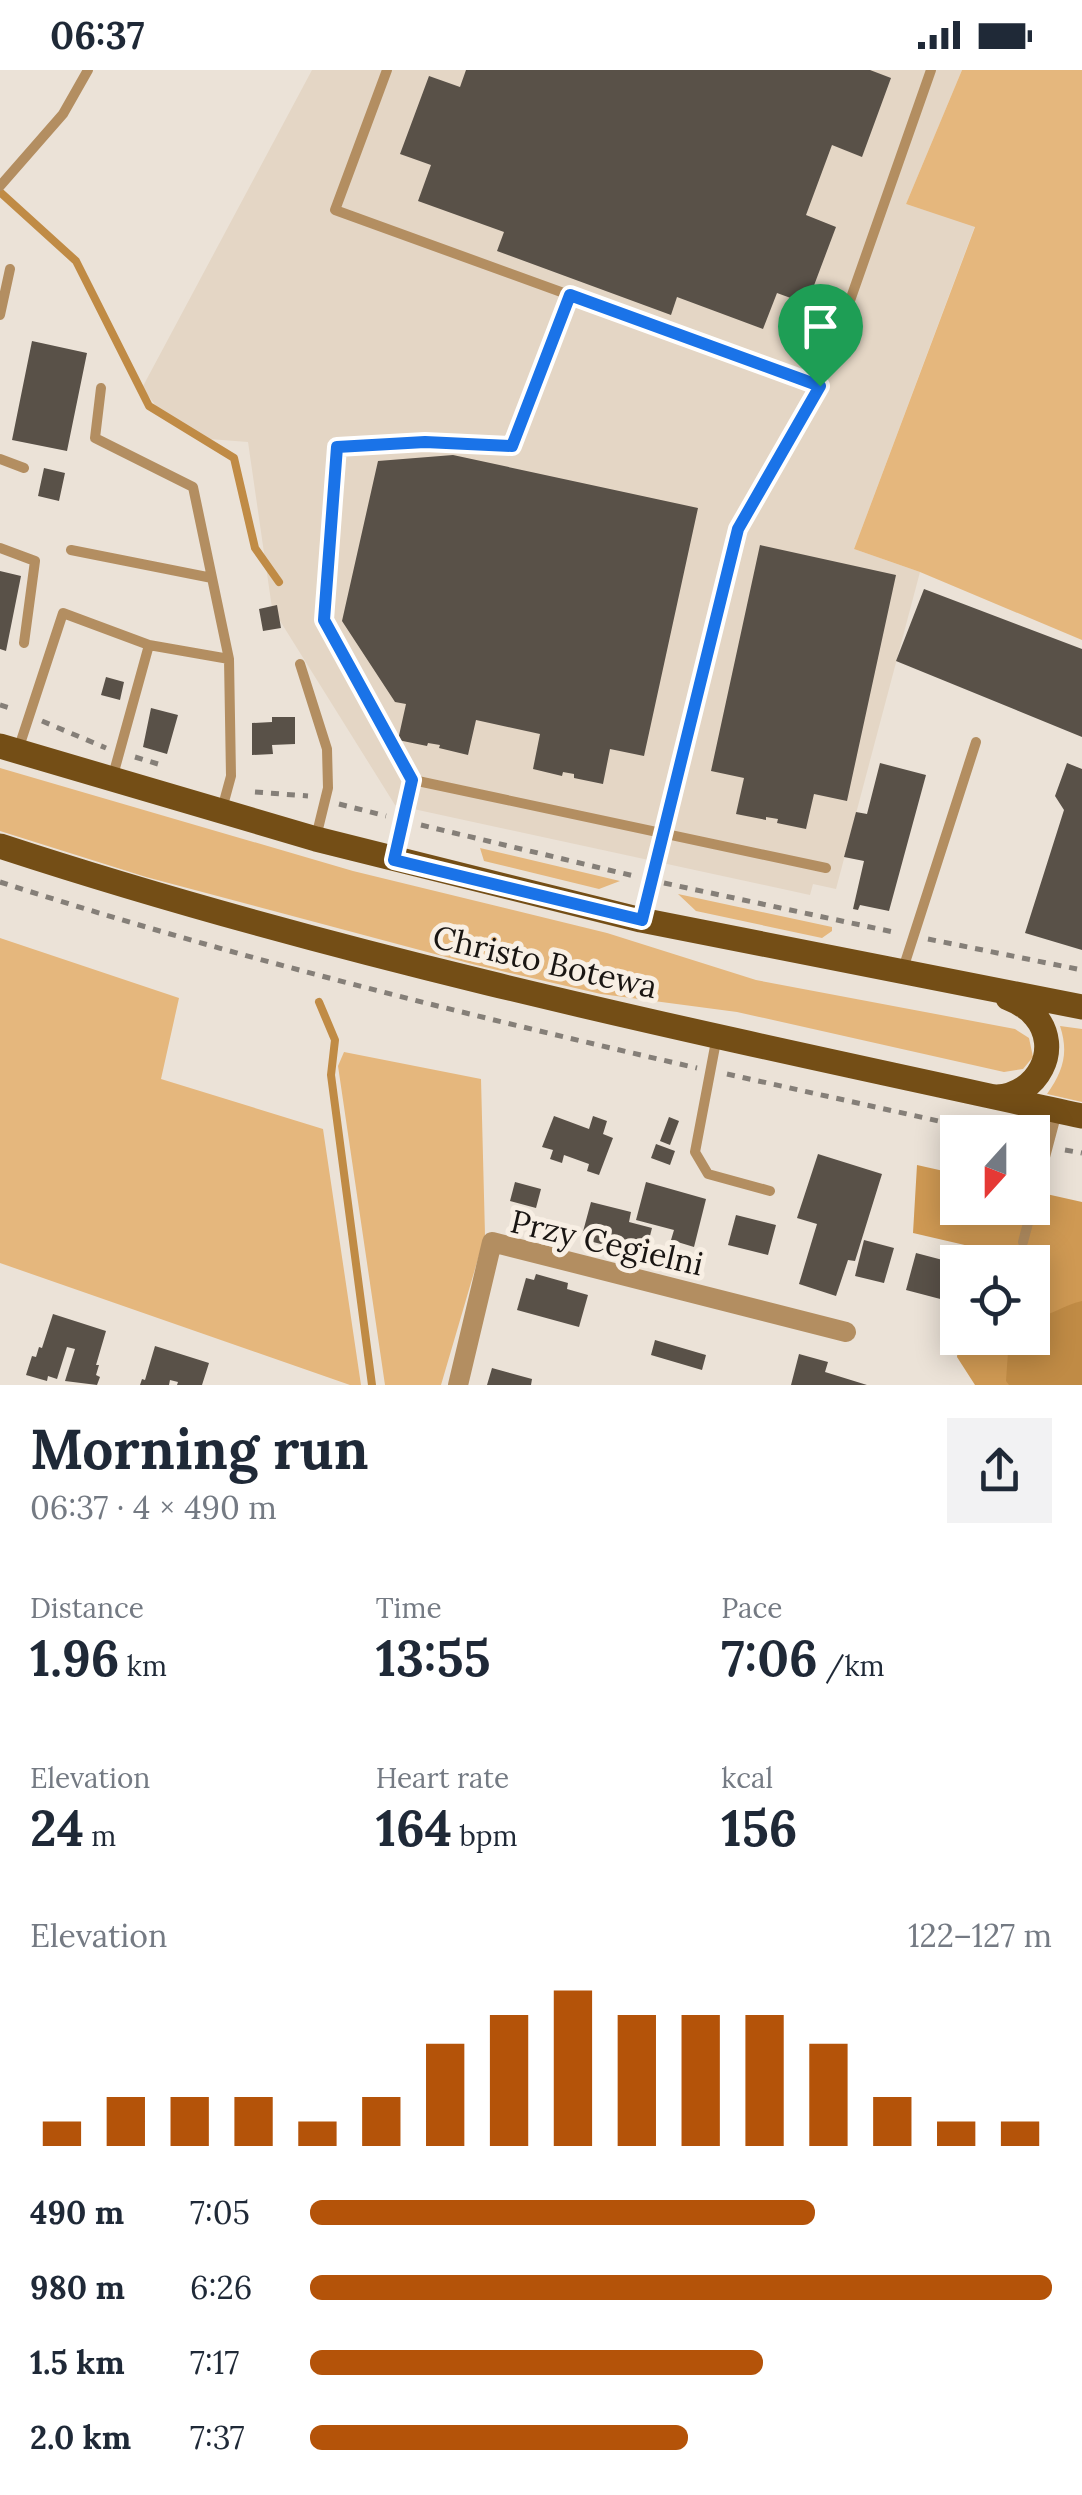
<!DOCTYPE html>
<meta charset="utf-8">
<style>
:root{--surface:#fff;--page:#f2f2f3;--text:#1f2937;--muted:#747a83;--accent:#b45309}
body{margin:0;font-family:Lora,serif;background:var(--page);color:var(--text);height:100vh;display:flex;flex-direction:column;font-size:38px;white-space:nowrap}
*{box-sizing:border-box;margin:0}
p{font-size:32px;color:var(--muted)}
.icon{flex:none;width:55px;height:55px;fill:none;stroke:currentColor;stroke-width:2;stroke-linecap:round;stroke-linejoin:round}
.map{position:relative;height:1315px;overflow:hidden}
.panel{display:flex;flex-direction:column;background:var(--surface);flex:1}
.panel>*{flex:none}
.needle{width:65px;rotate:201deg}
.tools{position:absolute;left:940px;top:1045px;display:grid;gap:20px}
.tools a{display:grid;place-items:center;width:110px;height:110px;border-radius:0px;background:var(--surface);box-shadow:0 5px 25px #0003;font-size:50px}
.pin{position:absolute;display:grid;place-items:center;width:85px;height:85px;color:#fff;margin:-102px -42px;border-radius:50% 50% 50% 0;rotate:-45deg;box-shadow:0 0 10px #0007}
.pin .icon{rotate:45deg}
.round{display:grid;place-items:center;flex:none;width:105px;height:105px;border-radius:0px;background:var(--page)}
.head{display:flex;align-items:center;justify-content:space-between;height:170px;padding:0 30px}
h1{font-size:55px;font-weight:800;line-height:75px}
.stats{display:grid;grid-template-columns:repeat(3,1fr);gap:15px;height:170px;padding:10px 30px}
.stats div{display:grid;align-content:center}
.stats b{font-size:50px;font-weight:800}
.stats small{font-size:28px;font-weight:400}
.stats p{font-size:28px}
.chart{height:280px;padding:20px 30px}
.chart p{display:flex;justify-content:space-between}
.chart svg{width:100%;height:180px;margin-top:10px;stroke:var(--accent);stroke-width:6}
ul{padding:0 30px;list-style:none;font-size:32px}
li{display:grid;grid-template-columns:160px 120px 1fr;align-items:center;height:75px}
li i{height:25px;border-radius:12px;background:var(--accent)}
.status{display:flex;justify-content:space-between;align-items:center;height:70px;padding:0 50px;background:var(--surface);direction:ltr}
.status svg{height:28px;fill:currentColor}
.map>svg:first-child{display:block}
.built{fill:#e4d6c5}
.green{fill:#e5b77d}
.forest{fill:#cf9953}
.water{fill:#c08b45}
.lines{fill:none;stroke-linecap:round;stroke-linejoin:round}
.stream{stroke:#c08b45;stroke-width:8}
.building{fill:#595148}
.path{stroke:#857f78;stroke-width:5;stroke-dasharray:8 8;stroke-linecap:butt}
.lane{stroke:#b38e61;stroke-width:10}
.street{stroke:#b38e61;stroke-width:20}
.primary{stroke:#744e16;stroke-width:25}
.route-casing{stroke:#fff;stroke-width:20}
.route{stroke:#1a73e8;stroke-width:12}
.labels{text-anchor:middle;stroke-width:10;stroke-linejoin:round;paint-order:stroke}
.street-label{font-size:32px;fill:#191512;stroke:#f8efe4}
</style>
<div class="status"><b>06:37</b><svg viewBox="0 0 49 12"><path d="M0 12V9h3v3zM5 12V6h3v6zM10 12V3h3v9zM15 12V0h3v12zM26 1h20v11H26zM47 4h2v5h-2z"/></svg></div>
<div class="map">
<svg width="1082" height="1315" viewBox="0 0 1082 1315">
<rect width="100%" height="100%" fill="#ebe2d7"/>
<path class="built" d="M312 0H962L906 134 975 156 854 479 920 502 836 819 813 814 810 825 395 735 272 538 248 372 209 369 161 342 142 318Z"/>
<path class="green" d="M962 0H1082V570L920 502 854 479 975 157 906 134Z
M0 698 353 801 607 863 756 910 1015 959 1029 968 1033 987 1023 999 1004 1002 737 942 601 924 476 895 146 807 0 761Z
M480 778 620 811 599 819 484 791Z
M678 824 832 857V861L822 868 696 841Z
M0 868 179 928 161 1009 323 1059 361 1315H350L0 1193Z
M1060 956 1082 959V1032L1047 1024C1063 1001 1069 983 1060 956Z
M344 982 481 1009 485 1165 441 1315H385L338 996Z"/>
<path class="forest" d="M917 1095 957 1104 958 1138H1032L1033 1121 1082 1132V1315H975L957 1287 959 1268H1032V1192H967L969 1176 913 1163Z"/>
<path class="water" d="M1082 1231V1315H1009L1006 1311 1008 1282 1014 1268H1032L1033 1248C1051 1246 1064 1235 1082 1231Z"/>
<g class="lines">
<path class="stream" d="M0 122 76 191 149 336 234 388 255 478 279 512
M319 932 335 970 331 1005 372 1315"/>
</g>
<path class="building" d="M466 0H870L891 8 862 87 832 75 806 145 836 157 807 234 777 223 763 259 677 227 671 245 497 181 504 162 418 131 431 95 400 84 429 6 460 17Z
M32 271 87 283 67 381 12 370Z
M453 385 698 438 644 686 610 679 603 714 574 708V704L563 702 562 706 533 699 540 664 476 650 468 685 439 678 440 675 428 673 427 676 398 670 406 634 395 632 342 551 378 391Z
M44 398 65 403 59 431 38 426Z
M760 475 896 505 847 731 814 724 806 759 777 753 778 749 766 747V750L736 744 744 708 711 701Z
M0 501 21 506 6 581 0 579Z
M924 519 1082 579V667L896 591Z
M277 535 281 558 263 561 259 539Z
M106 607 124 612 120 630 101 625Z
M151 638 178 645 167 684 143 677Z
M272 647H295V674L272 675 273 684 252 685V653L272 652Z
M880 693 926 705 889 841 860 835 858 840 853 839 864 791 844 787 856 742 867 744Z
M1067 693 1082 699V880L1025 863 1064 740 1055 726Z
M554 1046 589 1059 593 1046 607 1051 603 1064 613 1068 599 1105 587 1101 589 1094 564 1085 562 1093 550 1089 553 1080 542 1077Z
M669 1047 679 1051 670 1075 660 1071Z
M656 1074 675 1081 670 1095 651 1088Z
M818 1084 882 1104 855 1191 848 1190 836 1226 799 1214 817 1154 797 1148Z
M515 1112 541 1119 536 1138 510 1131Z
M646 1112 706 1129 694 1177 671 1170 674 1160 636 1150Z
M591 1132 631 1142 629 1152 652 1158 643 1193 602 1185 605 1175 581 1169Z
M736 1145 776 1155 768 1185 728 1175Z
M551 1160 571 1165 568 1177 548 1172Z
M864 1170 894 1178 884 1213 855 1206Z
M916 1183 958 1194 948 1231 906 1220Z
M536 1204 568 1213 567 1219 588 1225 579 1257 517 1240 526 1208 534 1210Z
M53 1244 106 1261 96 1295H99L96 1305 100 1307 97 1315 65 1311 75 1279 67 1277 57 1309 48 1306 47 1311 26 1305 32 1286 36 1287 39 1277 42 1278Z
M655 1270 706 1285 702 1300 651 1285Z
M155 1276 209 1293 202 1315H177L178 1312 170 1310 169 1315H140L142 1309 145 1310Z
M799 1284 828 1292 825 1302 867 1315H791Z
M492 1298 532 1309 531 1315H487Z"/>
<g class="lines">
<path class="path" d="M0 635 13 639
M42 651 106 678
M135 687 158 694
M255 722 308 726
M339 734 386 746
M421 755 634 806
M0 812C229 886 462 944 697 998
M664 813 898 863
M928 869 1082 900
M727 1004 988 1062
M1065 1080 1082 1083"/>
<path class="lane" d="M387 0 335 140 820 316
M0 116 63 44 88 0
M570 225 512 376 425 373 337 377 323 550 413 710 826 798
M0 245 10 199
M101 318 95 368 193 417 229 589
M0 389 24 398
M0 478 35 491 24 573
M71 480 212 508
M300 594 327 679 328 718 316 767
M18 680 63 543 149 575 229 589 231 706 222 739
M112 709 149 575
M394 789 413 710
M641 850 738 459 820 316 931 0
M902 902 976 672
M717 966 695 1082 708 1104 770 1121
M1032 1136 1057 1042
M1023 1172 1032 1138"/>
<path class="street" d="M458 1315 492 1172 846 1262"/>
<path class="primary" d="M0 676 316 769 641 850 1082 937
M0 776C354 892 719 967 1082 1046
M997 1027C1037 1025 1063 979 1035 946 1028 937 1018 932 1008 928"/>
</g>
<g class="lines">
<g class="route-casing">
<path id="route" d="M570 225 820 316 738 459 642 850 394 790 412 710 324 550 337 377 425 372 512 376Z"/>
</g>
<use href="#route" class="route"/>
</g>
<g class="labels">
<g class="street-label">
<text transform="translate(545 892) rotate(13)" y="11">Christo Botewa</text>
<text transform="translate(607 1173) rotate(13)" y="11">Przy Cegielni</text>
</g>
</g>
</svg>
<div class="tools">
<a><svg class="needle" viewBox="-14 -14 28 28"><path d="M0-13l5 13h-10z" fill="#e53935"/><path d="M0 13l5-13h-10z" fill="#747a83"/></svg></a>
<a><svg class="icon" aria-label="locate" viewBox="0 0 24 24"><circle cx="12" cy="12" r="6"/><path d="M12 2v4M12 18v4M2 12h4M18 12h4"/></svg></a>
</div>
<div class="pin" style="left:820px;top:316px;background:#1e9e55"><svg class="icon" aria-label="arrive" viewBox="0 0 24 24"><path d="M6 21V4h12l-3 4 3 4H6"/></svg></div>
</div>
<section class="panel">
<div class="head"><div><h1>Morning run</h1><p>06:37 · 4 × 490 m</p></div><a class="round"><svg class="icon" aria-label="share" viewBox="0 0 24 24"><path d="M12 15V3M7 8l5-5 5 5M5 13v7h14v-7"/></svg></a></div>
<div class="stats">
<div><p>Distance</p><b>1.96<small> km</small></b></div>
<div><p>Time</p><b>13:55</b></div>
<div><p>Pace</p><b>7:06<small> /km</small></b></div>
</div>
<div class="stats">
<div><p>Elevation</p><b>24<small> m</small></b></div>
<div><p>Heart rate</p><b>164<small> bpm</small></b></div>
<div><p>kcal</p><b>156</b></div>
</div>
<div class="chart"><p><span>Elevation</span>122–127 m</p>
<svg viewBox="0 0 160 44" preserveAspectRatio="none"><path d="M5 44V38M15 44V32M25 44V32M35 44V32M45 44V38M55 44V32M65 44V19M75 44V12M85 44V6M95 44V12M105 44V12M115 44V12M125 44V19M135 44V32M145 44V38M155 44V38"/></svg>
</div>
<ul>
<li><b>490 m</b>7:05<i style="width:68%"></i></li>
<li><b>980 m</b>6:26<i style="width:100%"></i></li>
<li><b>1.5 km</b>7:17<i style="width:61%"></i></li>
<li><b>2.0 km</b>7:37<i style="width:51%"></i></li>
</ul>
</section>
